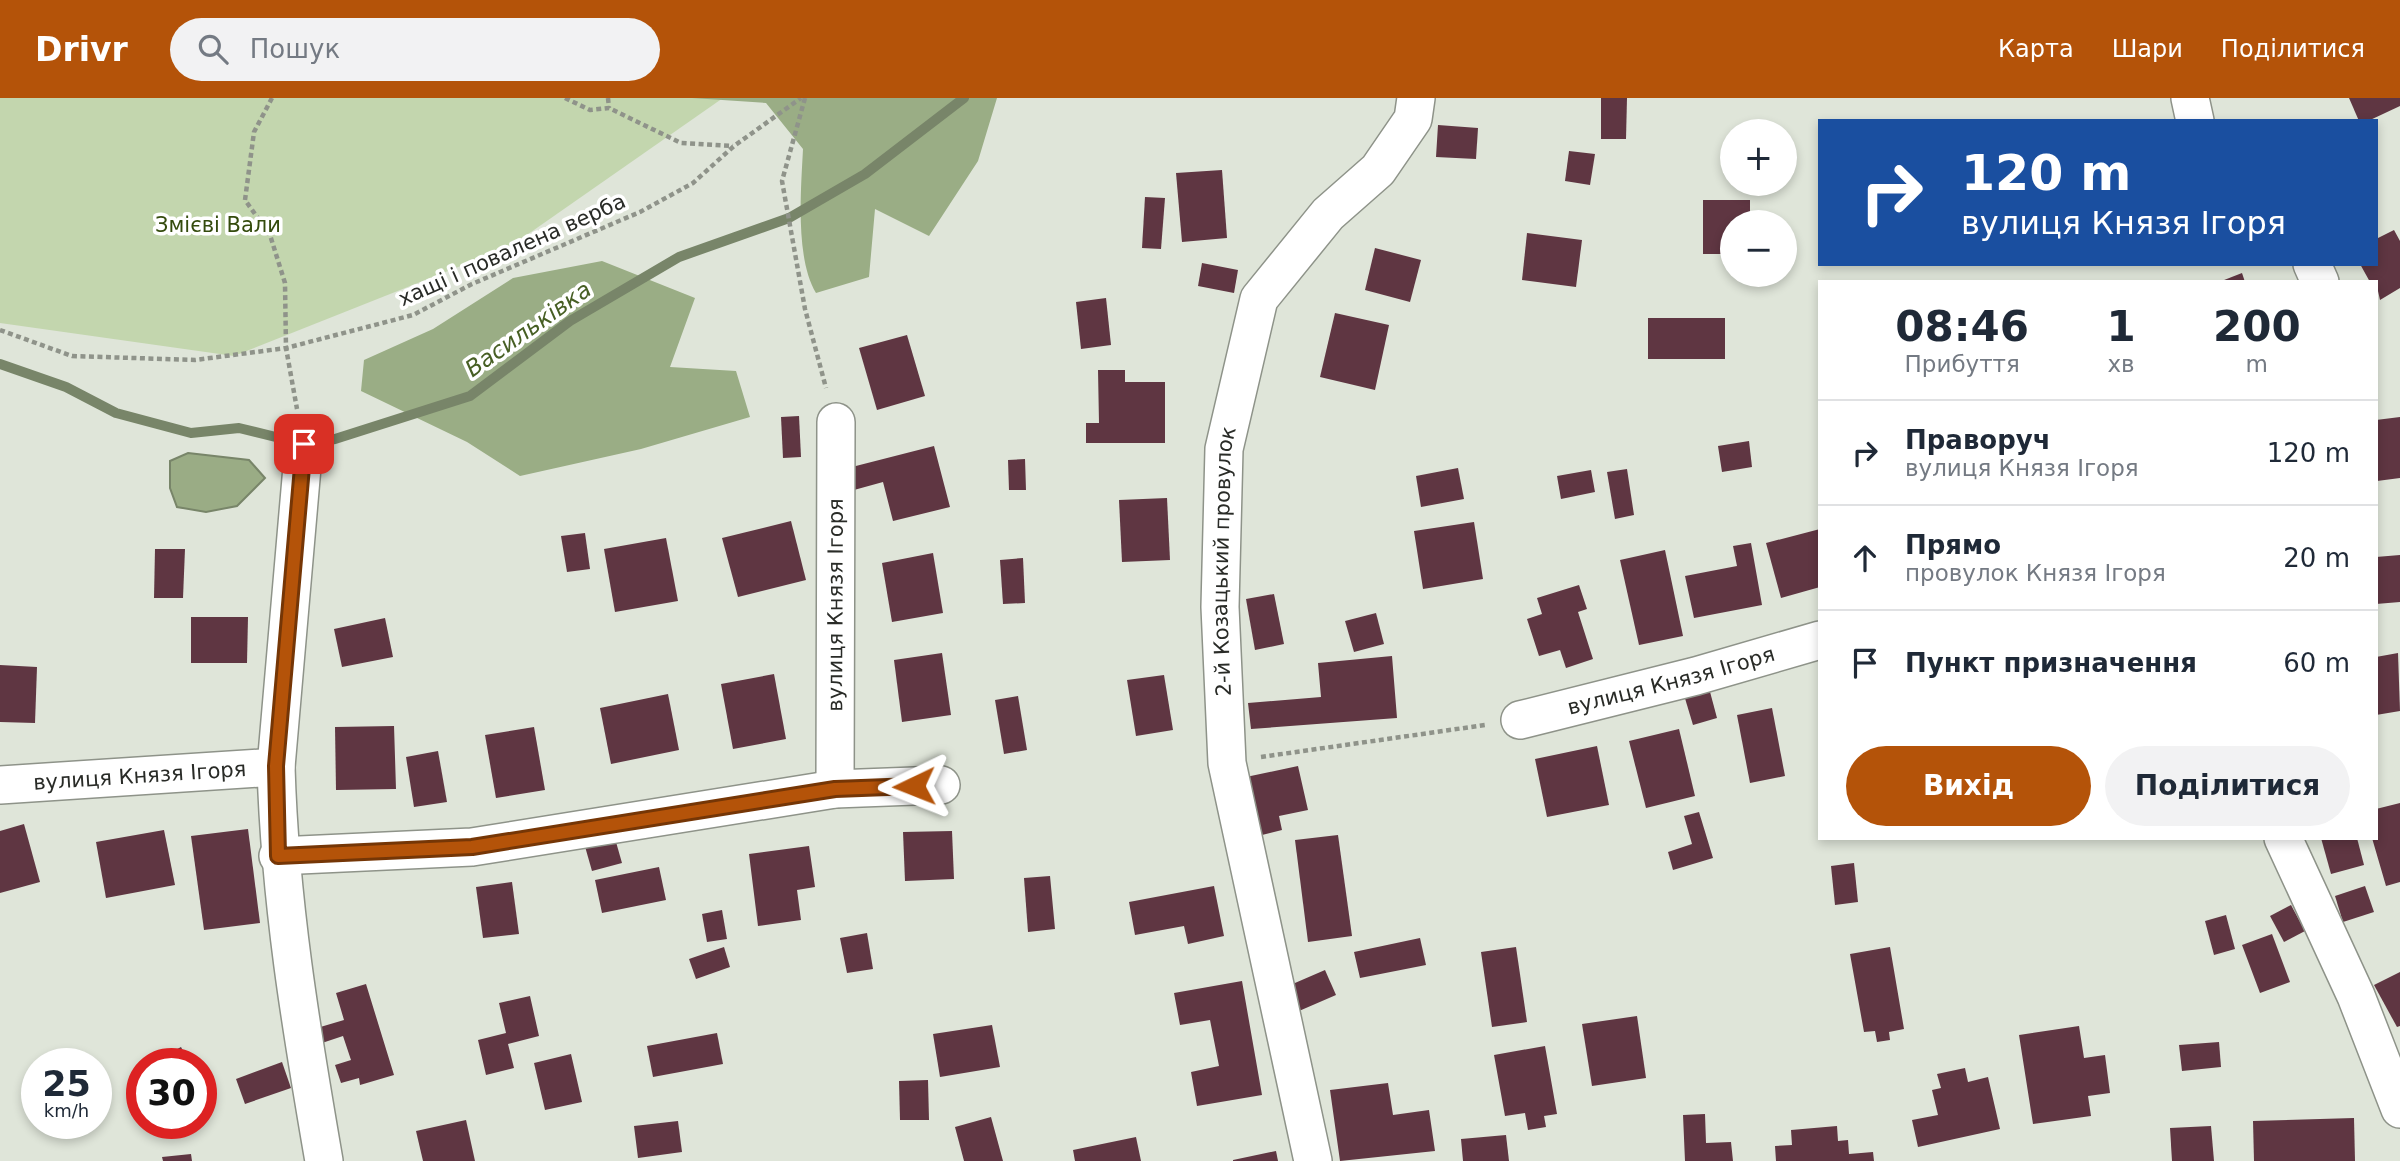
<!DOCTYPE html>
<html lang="uk">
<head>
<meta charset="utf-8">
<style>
  :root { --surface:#fff; --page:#f2f2f3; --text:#1f2937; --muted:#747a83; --line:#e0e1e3; --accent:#b45309 }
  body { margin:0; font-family:"DejaVu Sans",sans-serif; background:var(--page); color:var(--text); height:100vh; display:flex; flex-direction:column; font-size:26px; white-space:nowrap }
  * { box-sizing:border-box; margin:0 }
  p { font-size:23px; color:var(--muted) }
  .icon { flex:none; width:38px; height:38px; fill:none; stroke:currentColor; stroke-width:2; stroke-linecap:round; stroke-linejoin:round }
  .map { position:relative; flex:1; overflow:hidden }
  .sheet { position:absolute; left:1818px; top:182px; width:560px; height:560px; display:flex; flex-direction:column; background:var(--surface); border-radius:0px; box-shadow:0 4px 10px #0003 }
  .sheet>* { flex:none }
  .hud { position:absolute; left:1818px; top:21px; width:560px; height:147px; border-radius:0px; box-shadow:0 4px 10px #0003; background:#1a4fa0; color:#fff; overflow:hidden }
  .tools { position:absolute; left:1720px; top:21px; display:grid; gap:14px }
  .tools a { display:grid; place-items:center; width:77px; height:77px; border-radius:50%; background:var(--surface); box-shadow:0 4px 10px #0003; font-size:35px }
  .speed { position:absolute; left:21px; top:950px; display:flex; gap:14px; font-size:35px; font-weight:700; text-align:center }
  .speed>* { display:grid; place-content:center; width:91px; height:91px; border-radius:50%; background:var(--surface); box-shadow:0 4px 10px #0003; line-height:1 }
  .speed small { font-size:18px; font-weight:400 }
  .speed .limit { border:10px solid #d22; background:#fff; color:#111 }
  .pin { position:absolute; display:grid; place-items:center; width:60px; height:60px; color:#fff; margin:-30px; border-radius:14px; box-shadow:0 4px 10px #0006 }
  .me { position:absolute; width:77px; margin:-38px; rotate:268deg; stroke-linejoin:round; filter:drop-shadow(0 0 5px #0008) }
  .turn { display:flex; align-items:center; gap:24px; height:147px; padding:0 28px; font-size:32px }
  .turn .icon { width:91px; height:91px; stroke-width:2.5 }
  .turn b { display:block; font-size:49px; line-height:60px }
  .eta { display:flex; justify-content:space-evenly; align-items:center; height:119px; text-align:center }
  .eta b { font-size:42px; font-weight:700; line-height:49px }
  .primary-button { display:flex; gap:14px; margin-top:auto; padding:14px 28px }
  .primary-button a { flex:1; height:80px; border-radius:42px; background:var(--accent); color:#fff; font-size:28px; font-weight:700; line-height:80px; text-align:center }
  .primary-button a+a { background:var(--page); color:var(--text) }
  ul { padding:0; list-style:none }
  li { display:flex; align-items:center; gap:21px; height:105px; padding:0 28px; border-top:2px solid var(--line) }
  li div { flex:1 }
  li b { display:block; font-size:26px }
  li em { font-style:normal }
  header { display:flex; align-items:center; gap:42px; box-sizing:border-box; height:98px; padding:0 35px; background:var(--accent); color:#fff }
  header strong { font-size:33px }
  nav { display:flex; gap:38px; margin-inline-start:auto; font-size:24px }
  .search { width:490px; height:63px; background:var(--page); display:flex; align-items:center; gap:18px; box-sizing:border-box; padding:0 24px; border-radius:38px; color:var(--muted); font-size:26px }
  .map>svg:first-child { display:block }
  .green { fill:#c3d6ae }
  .forest { fill:#9aad85 }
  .water { fill:#9aac85; stroke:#788569; stroke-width:2 }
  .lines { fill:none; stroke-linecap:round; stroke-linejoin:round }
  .stream { stroke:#788569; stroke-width:10 }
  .building { fill:#5f3642 }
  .minor-casing { stroke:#8e9389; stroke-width:40 }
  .path { stroke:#8f938a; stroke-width:4.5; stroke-dasharray:5 3.5; stroke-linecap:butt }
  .minor { stroke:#fff; stroke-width:37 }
  .route-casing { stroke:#753606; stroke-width:18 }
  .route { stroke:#b45309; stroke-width:12 }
  .labels { text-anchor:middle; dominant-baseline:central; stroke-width:7; stroke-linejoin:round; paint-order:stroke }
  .park-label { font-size:21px; fill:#344b0d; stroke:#fff }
  .street-label { font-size:21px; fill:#292b27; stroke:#fff }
  .water-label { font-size:23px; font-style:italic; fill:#475f24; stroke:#fff }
</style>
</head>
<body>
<header>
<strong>Drivr</strong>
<div class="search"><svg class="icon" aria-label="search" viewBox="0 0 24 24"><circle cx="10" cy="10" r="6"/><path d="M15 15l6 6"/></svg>Пошук</div>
<nav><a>Карта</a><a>Шари</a><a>Поділитися</a></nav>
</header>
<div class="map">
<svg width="2400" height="1063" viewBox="0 0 2400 1063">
  <rect width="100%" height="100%" fill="#dfe5d9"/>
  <polygon class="green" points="0,0 723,0 511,148 234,258 0,225"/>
  <g class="forest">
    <path d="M692,0H997L978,63L929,138L875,111L869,179L816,195C795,160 801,92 803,51L766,5Z"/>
    <polygon points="602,163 695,200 670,269 736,273 750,319 641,351 520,378 467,344 361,293 364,262 433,231 513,180"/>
  </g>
  <polygon class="water" points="188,355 249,362 265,380 237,408 206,414 177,409 170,390 170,363"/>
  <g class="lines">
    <polyline class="stream" points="0,266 66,289 116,315 191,335 239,330 304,346 335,341 470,298 570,223 679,159 789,120 865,76 964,0"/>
  </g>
  <g class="building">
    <polygon points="1601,0 1627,0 1626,41 1601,41"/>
    <polygon points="2349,0 2400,0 2400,8 2368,23 2359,23"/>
    <polygon points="1438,27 1478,30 1476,61 1436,59"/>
    <polygon points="1569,53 1595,56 1590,87 1565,83"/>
    <polygon points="1222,72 1227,140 1182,144 1176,75"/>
    <polygon points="1145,99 1165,100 1161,151 1142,150"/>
    <polygon points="1703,102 1750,102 1750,124 1732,124 1732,156 1703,156"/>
    <polygon points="2394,132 2400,143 2400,190 2380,202 2376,184 2370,184 2360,166 2376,166 2376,141"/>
    <polygon points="1527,135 1582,142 1576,189 1522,182"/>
    <polygon points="1375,150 1421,162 1410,204 1365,192"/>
    <polygon points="1202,165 1238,172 1234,195 1198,188"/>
    <polygon points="2242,175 2245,184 2219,184"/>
    <polygon points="1106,200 1111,247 1081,251 1076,204"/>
    <polygon points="1335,215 1389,227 1375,292 1320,279"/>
    <rect x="1648" y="220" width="77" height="41"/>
    <polygon points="907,237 925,298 877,312 859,250"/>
    <polygon points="1098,272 1125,272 1125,284 1165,284 1165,345 1086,345 1086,325 1099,325"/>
    <polygon points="799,318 801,359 783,360 781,319"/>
    <polygon points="2400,319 2400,380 2377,383 2376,322"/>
    <polygon points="1749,343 1752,369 1722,374 1718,348"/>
    <polygon points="934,348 950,409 893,423 883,384 854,392 848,370"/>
    <polygon points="1025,361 1026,392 1009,392 1008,362"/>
    <polygon points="1458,370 1464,401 1421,409 1416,378"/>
    <polygon points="1627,371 1634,417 1615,421 1607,374"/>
    <polygon points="1591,372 1595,394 1561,401 1557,378"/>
    <polygon points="1167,400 1170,462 1122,464 1119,402"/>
    <polygon points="791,423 806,482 738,499 722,440"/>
    <polygon points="1474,424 1483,481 1423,491 1414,433"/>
    <polygon points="1820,431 1820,489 1781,500 1766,445"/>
    <polygon points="585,435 590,471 567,474 561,438"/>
    <polygon points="666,440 678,503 615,514 604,451"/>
    <polygon points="1751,445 1762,507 1694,520 1685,478 1737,468 1733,448"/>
    <polygon points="155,451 185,451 183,500 154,500"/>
    <polygon points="1665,452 1683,538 1639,547 1620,462"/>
    <polygon points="933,455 943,515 892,524 882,465"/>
    <polygon points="2400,457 2400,504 2376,506 2376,459"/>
    <polygon points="1023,460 1025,505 1003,506 1000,462"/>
    <polygon points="1579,487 1587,511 1578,514 1593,561 1566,570 1560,552 1539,558 1527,521 1542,516 1537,500"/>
    <polygon points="1274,496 1284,546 1255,552 1246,501"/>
    <polygon points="1376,515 1384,546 1354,554 1345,523"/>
    <polygon points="191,519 248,519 247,565 191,565"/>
    <polygon points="385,520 393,559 342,569 334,531"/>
    <polygon points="942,555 951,617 902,624 894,562"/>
    <polygon points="2398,555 2400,613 2376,617 2376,559"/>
    <polygon points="1392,558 1397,620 1251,631 1248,605 1321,599 1318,565"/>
    <polygon points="0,567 37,569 35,625 0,624"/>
    <polygon points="774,576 786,641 733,651 721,586"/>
    <polygon points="1164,577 1173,632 1136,638 1127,582"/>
    <polygon points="1709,590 1717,620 1693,627 1684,597"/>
    <polygon points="668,596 679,652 611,666 600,610"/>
    <polygon points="1018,598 1027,652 1004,656 995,602"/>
    <polygon points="1772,610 1785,678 1750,685 1737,617"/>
    <polygon points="394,628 396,691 336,692 335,629"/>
    <polygon points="534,629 545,692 496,700 485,637"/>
    <polygon points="1679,631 1695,698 1646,710 1629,643"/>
    <polygon points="1597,648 1609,707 1547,719 1535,661"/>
    <polygon points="438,653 447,704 414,709 406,659"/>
    <polygon points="1298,668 1308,712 1279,718 1282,732 1258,738 1246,679"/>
    <polygon points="2400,705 2400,784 2386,788 2372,740 2376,740 2376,711"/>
    <polygon points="1699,714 1713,760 1673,772 1668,754 1692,746 1684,718"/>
    <polygon points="24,726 40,784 0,795 0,733"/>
    <polygon points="248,731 260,825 204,832 191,738"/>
    <polygon points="164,732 175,787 106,800 96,744"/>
    <polygon points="952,733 954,781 905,783 903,734"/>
    <polygon points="614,737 622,765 592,773 584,745"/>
    <polygon points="1338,737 1352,838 1308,844 1295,742"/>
    <polygon points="2321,740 2357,740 2364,767 2331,776"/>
    <polygon points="809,748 815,789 797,792 801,822 758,828 749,756"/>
    <polygon points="1854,765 1858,804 1835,807 1831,768"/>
    <polygon points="659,769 666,802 602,815 595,782"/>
    <polygon points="1050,778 1055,831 1028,834 1024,780"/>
    <polygon points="512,784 519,836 483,840 476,789"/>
    <polygon points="1214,788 1224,838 1188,846 1184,828 1135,837 1129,804"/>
    <polygon points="2365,788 2374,814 2343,824 2335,798"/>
    <polygon points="2291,807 2305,833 2284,844 2270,818"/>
    <polygon points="722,812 727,841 707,844 702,816"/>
    <polygon points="2226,817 2235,851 2214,857 2205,823"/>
    <polygon points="867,835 873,871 847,875 840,840"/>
    <polygon points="2272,836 2290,884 2260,895 2242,847"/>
    <polygon points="1420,840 1426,867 1360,880 1354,854"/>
    <polygon points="724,849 730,869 696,881 689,861"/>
    <polygon points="1516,849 1527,924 1492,929 1481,854"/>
    <polygon points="1890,849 1904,931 1889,934 1890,942 1877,944 1875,933 1864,934 1850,856"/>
    <polygon points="1325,872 1336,897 1299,913 1288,888"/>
    <polygon points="2400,874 2400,928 2397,929 2374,887"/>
    <polygon points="1242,883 1262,997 1197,1008 1191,974 1219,968 1210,922 1180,927 1174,895"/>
    <polygon points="366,886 394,977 360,987 359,980 341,985 335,967 351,962 343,938 322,945 317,930 344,922 336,895"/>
    <polygon points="530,898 539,938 508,946 514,970 486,977 478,942 506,935 499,905"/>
    <polygon points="1637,918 1646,980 1592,988 1582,926"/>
    <polygon points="992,927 1000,969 940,979 933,936"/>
    <polygon points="2079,928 2084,960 2105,957 2110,995 2088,998 2091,1018 2033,1026 2019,937"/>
    <polygon points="717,935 723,966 653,979 647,948"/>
    <polygon points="2219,944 2221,969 2182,973 2179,947"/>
    <polygon points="1545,948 1557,1016 1544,1018 1546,1029 1528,1032 1525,1015 1505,1018 1494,957"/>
    <polygon points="181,949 190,966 165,966 162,959"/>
    <polygon points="571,956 582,1004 545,1012 534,965"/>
    <polygon points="282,964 291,990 245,1006 236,981"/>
    <polygon points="1965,970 1968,984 1988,979 2000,1031 1918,1049 1912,1022 1938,1017 1932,992 1941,990 1937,976"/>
    <polygon points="928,982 929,1022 900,1022 899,983"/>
    <polygon points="1388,985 1393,1017 1429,1012 1435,1053 1340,1063 1330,992"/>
    <polygon points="1705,1016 1706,1045 1731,1044 1733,1063 1685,1063 1683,1017"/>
    <polygon points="991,1019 1003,1063 964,1063 955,1029"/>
    <polygon points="2354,1020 2355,1063 2254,1063 2253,1023"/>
    <polygon points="466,1022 475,1063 423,1063 416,1033"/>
    <polygon points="678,1023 682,1054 638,1060 634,1028"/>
    <polygon points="1837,1028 1838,1043 1848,1042 1849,1056 1873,1054 1874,1063 1776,1063 1775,1048 1792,1047 1791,1032"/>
    <polygon points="2211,1028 2214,1063 2172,1063 2170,1030"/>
    <polygon points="1506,1037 1509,1063 1463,1063 1461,1041"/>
    <polygon points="1136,1039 1141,1063 1075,1063 1073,1052"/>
    <polygon points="1276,1053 1278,1063 1233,1063 1233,1062"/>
    <polygon points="191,1056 192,1063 163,1063 162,1059"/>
  </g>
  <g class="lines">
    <g class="minor-casing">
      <g id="minor">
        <polyline points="2190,0 2195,23"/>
        <polyline points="2312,166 2320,184"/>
        <path id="s1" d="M1520,622L1696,578L1820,542"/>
        <polyline points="276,669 304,346"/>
        <path id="s2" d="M0,687L276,669C280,804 301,930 324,1063"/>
        <path id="s3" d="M835,691L836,324"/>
        <polyline points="2283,740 2356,898 2400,1011"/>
        <polyline points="278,758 472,749 835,691 941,687"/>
        <path id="s4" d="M1313,1063L1227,665L1220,509L1224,351L1259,201L1328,116L1378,72L1413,21L1416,0"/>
      </g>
    </g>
    <g class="path">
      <polyline points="272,0 254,34 245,102 270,137 285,185 286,250 297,311"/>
      <polyline points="565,0 590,12 609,10 681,45 733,48"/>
      <polyline points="608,0 609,10"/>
      <polyline points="805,0 782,83 805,211 826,290"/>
      <polyline points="0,232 72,258 195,262 286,250 413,217 472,186 640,114 693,85 734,48 801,0"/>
      <polyline points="1261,659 1485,627"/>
    </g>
    <use href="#minor" class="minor"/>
  </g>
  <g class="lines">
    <g class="route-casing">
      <polyline id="route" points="304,346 276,668 278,758 472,749 835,691 914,688"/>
    </g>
    <use href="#route" class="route"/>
  </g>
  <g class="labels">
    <g class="park-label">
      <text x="218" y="127">Змієві Вали</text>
    </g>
    <g class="street-label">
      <text transform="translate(512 152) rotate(-24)">хащі і повалена верба</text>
      <text stroke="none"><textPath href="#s4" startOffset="609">2-й Козацький провулок</textPath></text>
      <text stroke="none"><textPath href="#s3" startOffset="184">вулиця Князя Ігоря</textPath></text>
      <text stroke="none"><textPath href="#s1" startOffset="156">вулиця Князя Ігоря</textPath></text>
      <text stroke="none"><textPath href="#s2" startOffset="140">вулиця Князя Ігоря</textPath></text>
    </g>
    <g class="water-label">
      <text transform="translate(528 231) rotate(-35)">Васильківка</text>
    </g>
  </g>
</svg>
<div class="tools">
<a>+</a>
<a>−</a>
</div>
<div class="speed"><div>25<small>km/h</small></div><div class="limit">30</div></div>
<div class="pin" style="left:304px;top:346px;background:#d93025"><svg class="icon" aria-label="arrive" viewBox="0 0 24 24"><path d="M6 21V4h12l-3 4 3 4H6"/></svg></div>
<svg class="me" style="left:914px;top:688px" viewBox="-20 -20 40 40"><path d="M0-17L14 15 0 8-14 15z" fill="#b45309" stroke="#fff" stroke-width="4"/></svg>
<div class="hud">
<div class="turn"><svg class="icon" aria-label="right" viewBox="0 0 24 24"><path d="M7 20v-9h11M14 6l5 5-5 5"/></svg><div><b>120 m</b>вулиця Князя Ігоря</div></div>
</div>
<section class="sheet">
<div class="eta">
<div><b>08:46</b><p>Прибуття</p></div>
<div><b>1</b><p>хв</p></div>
<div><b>200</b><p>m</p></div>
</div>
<ul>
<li><svg class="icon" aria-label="right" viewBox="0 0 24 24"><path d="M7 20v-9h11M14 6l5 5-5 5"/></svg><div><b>Праворуч</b><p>вулиця Князя Ігоря</p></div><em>120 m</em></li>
<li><svg class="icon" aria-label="ahead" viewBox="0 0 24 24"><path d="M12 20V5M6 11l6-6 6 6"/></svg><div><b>Прямо</b><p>провулок Князя Ігоря</p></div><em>20 m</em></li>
<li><svg class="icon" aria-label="arrive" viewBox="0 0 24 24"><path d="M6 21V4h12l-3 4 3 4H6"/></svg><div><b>Пункт призначення</b></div><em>60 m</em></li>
</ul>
<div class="primary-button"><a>Вихід</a><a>Поділитися</a></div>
</section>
</div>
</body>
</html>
